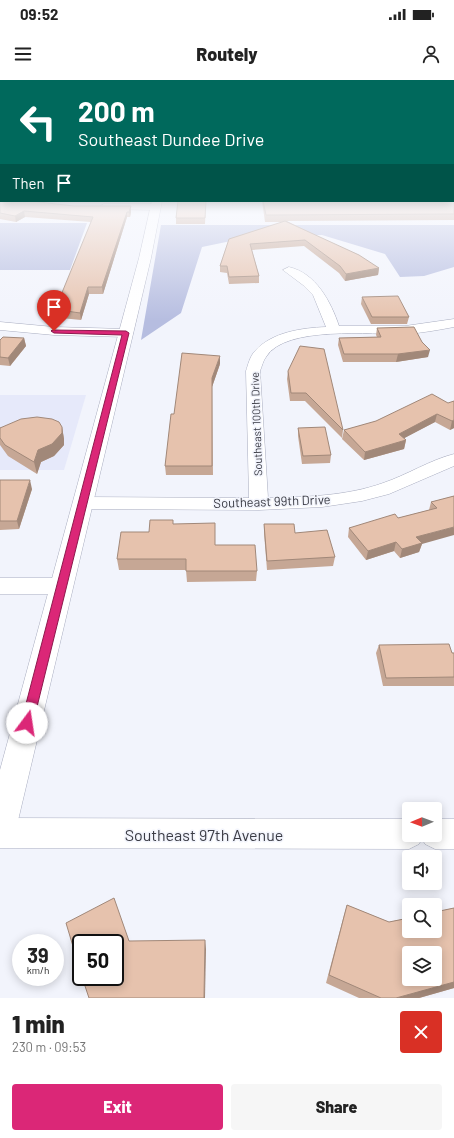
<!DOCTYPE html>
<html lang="en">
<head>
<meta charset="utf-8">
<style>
  :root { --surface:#fff; --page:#f6f6f6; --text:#222; --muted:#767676; --accent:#db2777 }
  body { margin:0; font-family:Barlow,sans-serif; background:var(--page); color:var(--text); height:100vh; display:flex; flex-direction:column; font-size:15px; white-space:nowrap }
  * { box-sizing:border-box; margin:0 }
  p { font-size:13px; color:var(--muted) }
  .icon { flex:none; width:22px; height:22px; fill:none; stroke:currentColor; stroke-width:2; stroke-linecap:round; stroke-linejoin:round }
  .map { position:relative; height:918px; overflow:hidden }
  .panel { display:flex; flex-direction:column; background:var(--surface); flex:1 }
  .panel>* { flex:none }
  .top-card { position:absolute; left:0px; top:0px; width:454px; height:122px; box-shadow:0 2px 10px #0003; background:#00695c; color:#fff; overflow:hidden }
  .needle { width:26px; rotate:269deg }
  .fabs { position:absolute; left:402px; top:722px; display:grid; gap:8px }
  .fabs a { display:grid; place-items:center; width:40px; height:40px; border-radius:4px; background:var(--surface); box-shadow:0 2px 10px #0003; font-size:20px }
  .speed { position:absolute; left:12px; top:854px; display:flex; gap:8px; font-size:20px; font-weight:700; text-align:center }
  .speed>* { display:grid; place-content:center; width:52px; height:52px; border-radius:50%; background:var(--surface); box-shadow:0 2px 10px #0003; line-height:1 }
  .speed small { font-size:10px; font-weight:400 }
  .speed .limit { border:2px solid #111; border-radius:6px; background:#fff; color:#111 }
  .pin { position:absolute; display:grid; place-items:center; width:34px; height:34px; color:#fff; margin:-41px -17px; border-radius:50% 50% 50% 0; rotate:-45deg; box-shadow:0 0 4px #0007 }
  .pin .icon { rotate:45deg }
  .me { position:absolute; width:44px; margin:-22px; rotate:14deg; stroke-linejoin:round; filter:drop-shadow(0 0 3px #0008) }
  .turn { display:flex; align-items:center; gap:14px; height:84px; padding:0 12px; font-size:18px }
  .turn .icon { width:52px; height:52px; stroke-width:2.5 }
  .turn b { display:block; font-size:28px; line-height:34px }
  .then { display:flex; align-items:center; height:38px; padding:0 12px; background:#0003; gap:8px; font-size:15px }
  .round { display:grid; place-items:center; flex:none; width:42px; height:42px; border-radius:4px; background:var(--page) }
  .head { display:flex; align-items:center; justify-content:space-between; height:68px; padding:0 12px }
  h1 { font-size:24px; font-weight:800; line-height:30px }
  .cta { display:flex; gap:8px; margin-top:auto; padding:8px 12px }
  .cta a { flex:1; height:46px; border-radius:4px; background:var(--accent); color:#fff; font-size:16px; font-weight:800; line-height:46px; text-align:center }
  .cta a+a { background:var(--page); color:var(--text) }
  .status { display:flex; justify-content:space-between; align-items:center; height:28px; padding:0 20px; background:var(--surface); direction:ltr }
  .status svg { height:11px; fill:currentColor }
  header { display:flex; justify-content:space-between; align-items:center; height:52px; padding:0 12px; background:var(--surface); font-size:18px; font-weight:800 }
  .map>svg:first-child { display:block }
  .built { fill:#e6e9fa }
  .forest { fill:#b6bde0 }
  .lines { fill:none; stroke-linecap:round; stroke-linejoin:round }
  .street-casing { stroke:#a9adc0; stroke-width:1 }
  .secondary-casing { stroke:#a9adc0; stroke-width:1 }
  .street { fill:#fff; fill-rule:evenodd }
  .secondary { fill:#fff; fill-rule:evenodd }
  .wall { fill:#c6a795 }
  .shaded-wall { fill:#a18879 }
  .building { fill:#e6c2ad; stroke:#a18879; fill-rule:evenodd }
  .route { fill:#db2777; stroke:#8e194d }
  .labels { text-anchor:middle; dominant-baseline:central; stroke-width:3; stroke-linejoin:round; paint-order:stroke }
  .far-street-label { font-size:11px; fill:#3b3c45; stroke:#f2f4fc }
  .street-label { font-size:13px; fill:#3b3c45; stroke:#f2f4fc }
  .near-street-label { font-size:16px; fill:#3b3c45; stroke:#f2f4fc }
</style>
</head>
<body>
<div class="status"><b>09:52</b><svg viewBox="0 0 49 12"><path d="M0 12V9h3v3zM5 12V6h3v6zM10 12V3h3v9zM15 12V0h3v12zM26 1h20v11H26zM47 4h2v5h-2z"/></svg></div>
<header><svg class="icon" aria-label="menu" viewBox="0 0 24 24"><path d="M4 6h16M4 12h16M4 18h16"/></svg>Routely<svg class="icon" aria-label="person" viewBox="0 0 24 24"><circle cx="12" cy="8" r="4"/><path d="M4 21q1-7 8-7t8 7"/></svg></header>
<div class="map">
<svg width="454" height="918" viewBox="0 0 454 918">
  <rect width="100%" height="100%" fill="#f2f4fc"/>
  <polygon class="built" points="0,315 86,315 64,390 0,390"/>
  <g class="forest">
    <polygon points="0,143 87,143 70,190 0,190"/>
    <polygon points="161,145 454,145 454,187 424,196 400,197 385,174 322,155 255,156 202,167 181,233 141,260"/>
  </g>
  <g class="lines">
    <g class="street-casing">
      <g id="street">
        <polygon points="104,124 156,124 161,127 156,130 101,129 99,127"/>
        <path d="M289,187C316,193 331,222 339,246H405L454,239V247C438,250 422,253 405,254C373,255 285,245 266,277C263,281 262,286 260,291L268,418C306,417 347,416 383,403C407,395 430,380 454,374V386L389,414L362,421L322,427L259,430L83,429L76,427L74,423L76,419L83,417L249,418L246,291C248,285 250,276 255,271C272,252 302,248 326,247L313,215L303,205L283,190Z"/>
        <polygon points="0,242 54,247 126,249 131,250 133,253 131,256 126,257 54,255 0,250"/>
        <polygon points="0,498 61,498 69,500 72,506 69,512 61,514 0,514"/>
        <polygon points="0,738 409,739 409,755 435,755 435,739 454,739 454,769 435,769 425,764 422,758 419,764 409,769 0,768"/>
      </g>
    </g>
    <g class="secondary-casing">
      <polygon id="secondary" points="152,121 162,121 151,178 16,749 11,760 0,765 0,690 139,178"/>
    </g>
    <use href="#street" class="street"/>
    <use href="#secondary" class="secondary"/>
  </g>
  <g class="wall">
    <polygon points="454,113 454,140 287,141 379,188 378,195 345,201 339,193 304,166 252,170 259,196 259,203 229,204 227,193 220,192 220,186 229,159 283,142 265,142 262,121 453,121"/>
    <polygon points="0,115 1,121 74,126 131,126 131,132 130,137 127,137 103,214 89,214 81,240 61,238 60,230 91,142 25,137 16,142 0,139"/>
    <polygon points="61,121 134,121 134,122"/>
    <polygon points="178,121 206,121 205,144 176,144 176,138"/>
    <polygon points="362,217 409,237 407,244 371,244 361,224"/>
    <polygon points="377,248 422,262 428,277 396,282 343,282 338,265 339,258 377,257 376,255"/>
    <polygon points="24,258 26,266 10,286 0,285 0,260"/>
    <polygon points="220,284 212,307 213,395 166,395 165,386 174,334"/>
    <polygon points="288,291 343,350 342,358 305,321 290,321 287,299"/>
    <polygon points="448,323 454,348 450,350 435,342 404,358 406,360 404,369 364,380 342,359 344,350"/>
    <polygon points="0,347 1,348 62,347 64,359 64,365 54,376 41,382 37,394 8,376 0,365"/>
    <polygon points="298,348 331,375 330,383 302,384 298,356"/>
    <polygon points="0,400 32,409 19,449 0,450"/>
    <polygon points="454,416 422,464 419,472 400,478 394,471 366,480 348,457 349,448 398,438 429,430 431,422"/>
    <polygon points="174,444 215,465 257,491 256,501 187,502 186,490 119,490 117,479 149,452"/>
    <polygon points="264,444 295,453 335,477 333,486 267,490 264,453"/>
    <polygon points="379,565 454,573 454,606 383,606 376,573"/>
    <polygon points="347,825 389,842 454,828 454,908 419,918 359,918 326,903 344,835"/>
  </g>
  <g class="shaded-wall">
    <polygon points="131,126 131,132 130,137 129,132"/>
    <polygon points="24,131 25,137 16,142 15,136"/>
    <polygon points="127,132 127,137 103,214 102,207"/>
    <polygon points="379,188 378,195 345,201 346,194"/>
    <polygon points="88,207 89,214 81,240 80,233"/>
    <polygon points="24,258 26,266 10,286 8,278"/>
    <polygon points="430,270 428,277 396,282 398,274"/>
    <polygon points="220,276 220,284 212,307 213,395 212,298"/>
    <polygon points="437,334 435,342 397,362 399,354"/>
    <polygon points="454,340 454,348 450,350 452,341"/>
    <polygon points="62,347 64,359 64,365 54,376 41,382 37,394 34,382 38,370"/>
    <polygon points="406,360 404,369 364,380 365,372"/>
    <polygon points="30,400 32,409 19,449 17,441"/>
    <polygon points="454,447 454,455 422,464 419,472 400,478 402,469 416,457"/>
    <polygon points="396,462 394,471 366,480 368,471"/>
    <polygon points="205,860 206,869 205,918 204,918"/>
    <polygon points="454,902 454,908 419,918 396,918"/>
  </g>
  <g class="building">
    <polygon points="1,113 1,121 30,121 74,126 131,126 129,132 127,132 102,207 88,207 80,233 60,230 61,215 93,137 24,131 15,136 0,133 0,115 1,115"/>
    <polygon points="453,113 454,113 454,134 266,135 263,121 453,121"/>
    <polygon points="178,121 206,121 205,138 176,138"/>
    <polygon points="285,141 359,175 379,188 346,194 340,186 305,160 250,164 259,196 229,197 227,186 220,186 229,159"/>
    <polygon points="398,216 409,237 372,237 362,217"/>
    <polygon points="414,247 422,262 430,270 398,274 344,274 339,258 381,257 377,248"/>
    <polygon points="3,257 24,258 8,278 0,277 0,260"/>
    <polygon points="300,266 324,269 343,350 306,313 291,313 288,291"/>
    <polygon points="182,273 220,276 212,298 212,386 165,386 171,334 174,334"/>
    <polygon points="432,314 448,323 454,321 454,340 452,341 437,334 399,354 406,360 365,372 344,350 376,341"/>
    <polygon points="37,337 52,339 59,342 62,347 62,353 52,364 38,370 34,382 5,365 0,358 0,348 21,339"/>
    <polygon points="325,347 331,375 303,376 298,348"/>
    <polygon points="0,400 30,400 17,441 0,441"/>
    <polygon points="454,416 454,447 416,457 422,463 402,469 396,462 368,471 349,448 395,434 398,438 437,428 431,422"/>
    <polygon points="150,440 173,440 173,444 215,443 215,465 255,465 257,491 186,491 186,479 117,479 121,452 149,452"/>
    <polygon points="264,444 294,444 295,453 327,450 335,477 267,481"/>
    <polygon points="449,564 452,573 454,573 454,597 386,598 379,565"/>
    <polygon points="114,818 129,861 205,860 204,918 89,918 82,897 115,897 115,863 81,863 81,893 66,843"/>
    <path d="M347,825L389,842L409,838V851H435V832L454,828V902L396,918H381L329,895ZM409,873H435V899H409Z"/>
  </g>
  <linearGradient id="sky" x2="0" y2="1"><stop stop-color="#8db1de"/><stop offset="0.47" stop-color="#f9fafe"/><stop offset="1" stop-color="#f9fafe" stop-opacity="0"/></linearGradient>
  <rect width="454" height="241" fill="url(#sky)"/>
  <polygon class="route" points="52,250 126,251 129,253 33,643 31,646 27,648 23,646 21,643 122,255 54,253 51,251"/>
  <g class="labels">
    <g class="far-street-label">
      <text transform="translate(256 344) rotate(-92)">Southeast 100th Drive</text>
    </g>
    <g class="street-label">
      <text transform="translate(272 421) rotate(-2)">Southeast 99th Drive</text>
    </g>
    <g class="near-street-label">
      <text x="204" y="754">Southeast 97th Avenue</text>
    </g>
  </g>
</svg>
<div class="fabs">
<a><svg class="needle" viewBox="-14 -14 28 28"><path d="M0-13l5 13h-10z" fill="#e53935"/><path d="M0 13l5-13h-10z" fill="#767676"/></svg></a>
<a><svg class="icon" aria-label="sound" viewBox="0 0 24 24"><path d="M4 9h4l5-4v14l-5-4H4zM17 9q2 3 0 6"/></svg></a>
<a><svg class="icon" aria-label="search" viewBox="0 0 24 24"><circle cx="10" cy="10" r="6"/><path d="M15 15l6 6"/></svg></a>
<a><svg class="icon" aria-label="layers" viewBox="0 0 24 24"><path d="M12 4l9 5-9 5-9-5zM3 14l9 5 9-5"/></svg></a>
</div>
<div class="speed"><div>39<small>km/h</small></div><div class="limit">50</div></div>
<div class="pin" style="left:54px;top:251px;background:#d93025"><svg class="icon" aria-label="arrive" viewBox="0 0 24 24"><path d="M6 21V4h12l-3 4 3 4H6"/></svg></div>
<svg class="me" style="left:27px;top:643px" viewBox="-20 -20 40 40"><circle r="19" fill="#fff"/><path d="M0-13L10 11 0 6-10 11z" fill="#db2777"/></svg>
<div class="top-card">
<div class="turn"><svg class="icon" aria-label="left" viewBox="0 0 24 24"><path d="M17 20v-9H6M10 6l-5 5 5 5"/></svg><div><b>200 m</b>Southeast Dundee Drive</div></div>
<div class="then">Then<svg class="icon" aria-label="arrive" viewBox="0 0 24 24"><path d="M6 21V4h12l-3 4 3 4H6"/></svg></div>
</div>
</div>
<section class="panel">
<div class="head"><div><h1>1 min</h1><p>230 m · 09:53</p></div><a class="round" style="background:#d93025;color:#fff"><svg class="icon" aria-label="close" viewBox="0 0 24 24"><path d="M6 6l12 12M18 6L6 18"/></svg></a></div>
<div class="cta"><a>Exit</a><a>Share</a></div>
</section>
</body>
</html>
